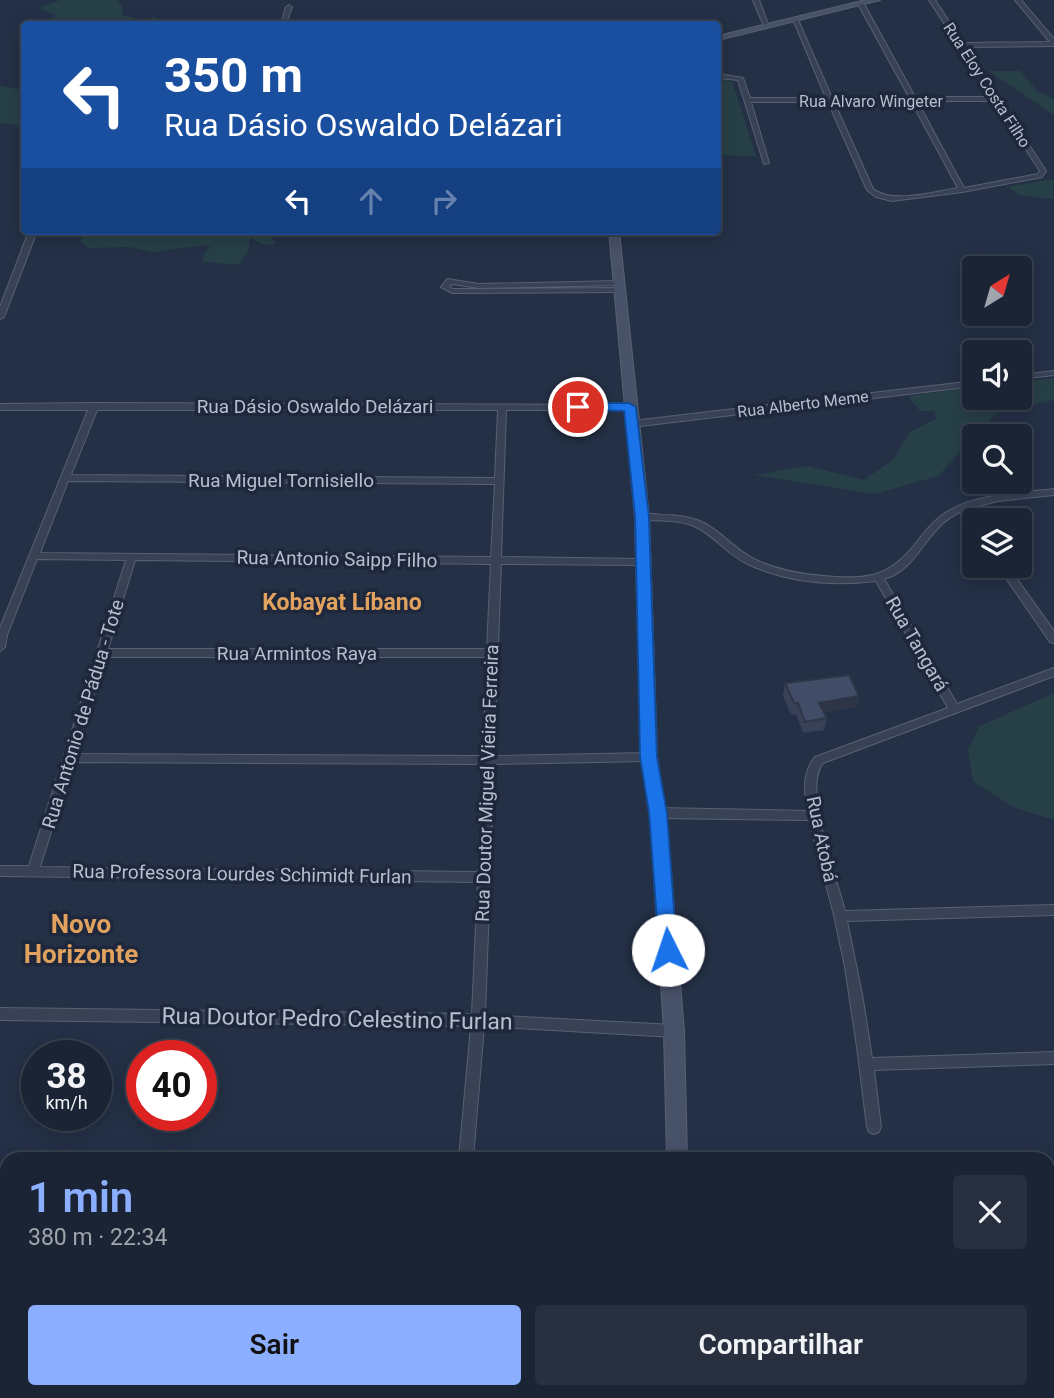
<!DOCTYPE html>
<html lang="pt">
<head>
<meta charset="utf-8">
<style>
  :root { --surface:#1b2434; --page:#283040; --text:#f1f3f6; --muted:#a0a4ac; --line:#39414f; --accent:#8baeff }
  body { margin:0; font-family:Roboto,sans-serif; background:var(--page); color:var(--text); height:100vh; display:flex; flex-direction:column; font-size:26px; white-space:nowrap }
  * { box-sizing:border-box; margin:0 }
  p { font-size:23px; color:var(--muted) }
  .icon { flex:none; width:38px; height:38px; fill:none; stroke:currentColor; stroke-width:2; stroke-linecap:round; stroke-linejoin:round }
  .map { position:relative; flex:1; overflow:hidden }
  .details { position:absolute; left:0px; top:1152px; width:1055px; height:247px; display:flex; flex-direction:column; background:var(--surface); border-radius:21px 21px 0 0; box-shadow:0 4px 18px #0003,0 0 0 2px var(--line) }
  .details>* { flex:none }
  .banner { position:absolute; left:21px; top:21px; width:700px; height:214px; border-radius:7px; box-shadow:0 4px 18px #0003,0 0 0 2px var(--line); background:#1a4fa0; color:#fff; overflow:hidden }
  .needle { width:46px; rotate:37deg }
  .fabs { position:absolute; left:962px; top:256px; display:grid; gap:14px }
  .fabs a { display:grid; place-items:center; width:70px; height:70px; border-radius:7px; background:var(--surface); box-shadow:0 4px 18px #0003,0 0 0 2px var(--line); font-size:35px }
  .speed { position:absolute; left:21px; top:1040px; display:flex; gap:14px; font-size:35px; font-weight:700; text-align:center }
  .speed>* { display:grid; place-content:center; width:91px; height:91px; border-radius:50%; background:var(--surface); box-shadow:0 4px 18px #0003,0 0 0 2px var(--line); line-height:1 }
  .speed small { font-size:18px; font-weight:400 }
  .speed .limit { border:10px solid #d22; background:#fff; color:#111 }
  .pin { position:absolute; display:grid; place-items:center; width:60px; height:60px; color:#fff; margin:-30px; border:4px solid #fff; border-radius:50%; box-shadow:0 2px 7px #0007 }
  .me { position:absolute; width:77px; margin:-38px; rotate:356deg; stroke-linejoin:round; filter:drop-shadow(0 0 5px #0008) }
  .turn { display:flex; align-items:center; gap:24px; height:147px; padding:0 28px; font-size:32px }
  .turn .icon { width:91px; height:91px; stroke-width:2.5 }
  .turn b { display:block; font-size:49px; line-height:60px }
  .lanes { display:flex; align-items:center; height:66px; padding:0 28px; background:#0003; justify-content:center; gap:35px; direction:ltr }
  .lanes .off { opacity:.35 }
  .round { display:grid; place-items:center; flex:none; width:74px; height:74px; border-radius:7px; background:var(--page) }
  .summary { display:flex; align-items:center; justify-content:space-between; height:119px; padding:0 28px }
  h1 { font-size:42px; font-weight:600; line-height:52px; color:var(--accent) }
  .button { display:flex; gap:14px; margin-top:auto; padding:14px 28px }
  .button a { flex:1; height:80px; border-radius:7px; background:var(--accent); color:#111; font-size:28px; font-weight:600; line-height:80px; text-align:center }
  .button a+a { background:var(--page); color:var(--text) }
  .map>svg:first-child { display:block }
  .green { fill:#274047 }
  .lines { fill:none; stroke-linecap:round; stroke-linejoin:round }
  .street-casing { stroke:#586072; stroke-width:2 }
  .secondary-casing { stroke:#586072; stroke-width:2 }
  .street { fill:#394255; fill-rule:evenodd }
  .secondary { fill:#475168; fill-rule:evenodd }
  .wall { fill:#384158 }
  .shaded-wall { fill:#2e3547 }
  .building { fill:#414c66; stroke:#2e3547; stroke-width:2 }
  .route { fill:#1a73e8; stroke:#114b97; stroke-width:2 }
  .labels { text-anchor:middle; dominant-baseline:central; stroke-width:7; stroke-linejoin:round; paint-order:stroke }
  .far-street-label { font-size:16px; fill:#b7bece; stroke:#1e273b }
  .street-label { font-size:19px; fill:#b7bece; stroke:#1e273b }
  .quarter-label { font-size:23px; font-weight:bold; fill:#e1a25f; stroke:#1e273b }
  .near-street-label { font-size:23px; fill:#b7bece; stroke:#1e273b }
  .district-label { font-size:26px; font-weight:bold; fill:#e1a25f; stroke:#1e273b }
</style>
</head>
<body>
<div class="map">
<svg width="1054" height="1398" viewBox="0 0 1054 1398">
  <rect width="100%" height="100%" fill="#243046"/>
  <g class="green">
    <polygon points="60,0 117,0 123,7 122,15 143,20 155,17 158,20 146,24 42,24 56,16 40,8"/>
    <polygon points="989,71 1020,71 1038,92 1054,99 1054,115"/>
    <polygon points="718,80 732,81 756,156 718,155"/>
    <polygon points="0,86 24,90 24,126 0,123"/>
    <polygon points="1054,179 1053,199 1019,195 1008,187"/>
    <path d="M86,231H271L270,236L276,243C267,248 259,243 252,238L249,241V249L240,263C226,267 214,260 203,262L204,254L210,247L206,245L152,252L129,247L89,248L80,241Z"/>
    <polygon points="1054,378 1054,400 997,413 938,476 875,494 754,475 807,466 864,480 893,460 910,432 936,419 934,411 920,411 908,396 975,387 975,397 1020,397 1020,382"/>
    <polygon points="1054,693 1054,820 1013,807 973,781 968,750 980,726"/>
  </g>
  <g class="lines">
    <g class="street-casing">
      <g id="street">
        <polygon points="753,0 759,0 769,27 764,26"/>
        <path d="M929,0H935L963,43L1050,42L1015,0H1021L1054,39V46L965,47L1046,171L1042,177L962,192L892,201L876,197L867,190L828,102H751L769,163L764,164L738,80L718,78V74L743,78L750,98H826L793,19L798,20L832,98L909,97L858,4L861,2L864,4L915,97H992ZM911,101L958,188C934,192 893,204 873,189L834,102ZM917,101H994L1040,171L1038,174L964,188Z"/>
        <polygon points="289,5 292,7 286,24 281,24 286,7"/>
        <polygon points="29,231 37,231 4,317 0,319 0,307"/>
        <polygon points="447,279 479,284 619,281 623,283 622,285 479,288 452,284 449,286 453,289 619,288 623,290 619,292 452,293 441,287"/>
        <polygon points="1054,371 1054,375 1020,379 1020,375"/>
        <polygon points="975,381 975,386 632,427 628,424 632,421"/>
        <path d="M94,403L633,405V409L630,410H506L501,557L641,559L646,562L641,565L501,564L494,756L649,753L653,754L654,757L653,760L649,761L494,764L485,1015L674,1025L679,1027L680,1031L679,1035L674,1037L484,1026L473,1158H459L471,1026L0,1020V1008L472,1014L478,882L0,876V866H29L126,560L37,559L7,635L5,647L0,651V628L88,410H0V404ZM97,410H498L495,478L71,475ZM68,481L495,484L491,557L40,553ZM135,560L491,564L487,649H108ZM105,657H487L483,756L75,754ZM73,762L483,764L478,872L40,867Z"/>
        <path d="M1054,489V495L998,501L967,509L975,520V529L972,528L960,512C953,516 947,519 941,525C922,543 912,571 884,579L957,704L1054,668V676L823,763C802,788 837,880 845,911L1054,905V915L847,921L862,994L872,1058L1054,1052V1064L874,1070L881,1127L879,1132L874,1134L869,1132L867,1127L857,1047L845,967L834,915L809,820L658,818L654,816L652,813L654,810L658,808L808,811C804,792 802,773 815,757L948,708L876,581C834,586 788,583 748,564C728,555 715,536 696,527C679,519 660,521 642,520L637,517C644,512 654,514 663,515C677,515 692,517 704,523C723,533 736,551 756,560C777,570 800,574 823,576C866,580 889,578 916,543C926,530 936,518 950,510C981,493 1020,493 1054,489Z"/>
        <polygon points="997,565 1007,565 1054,631 1054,643 1050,642"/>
        <rect x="0" y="1201" width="7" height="14"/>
        <rect x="0" y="1375" width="7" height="16"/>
        <rect x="443" y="1391" width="16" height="7"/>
      </g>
    </g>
    <g class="secondary-casing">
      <g id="secondary">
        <polygon points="866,0 880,0 718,40 718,36"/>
        <polygon points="609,231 619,231 649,517 657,757 666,813 684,1031 687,1158 667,1158 664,1031 650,813 641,757 635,517"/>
        <rect x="682" y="1391" width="24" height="7"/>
      </g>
    </g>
    <use href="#street" class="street"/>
    <use href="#secondary" class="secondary"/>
  </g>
  <polygon class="wall" points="785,683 859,696 856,707 824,712 827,718 824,730 803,733 796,714 791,715 783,695"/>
  <polygon class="shaded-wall" points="859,696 856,707 816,714 819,703"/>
  <polygon class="building" points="849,675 859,696 819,703 827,718 805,722 798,703 794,703 785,683"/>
  <polygon class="route" points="578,403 629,403 636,407 649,517 657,757 667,813 677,950 675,955 668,958 662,955 659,950 649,813 640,757 635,517 624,411 574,410 572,407"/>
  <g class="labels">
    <g class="far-street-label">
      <text transform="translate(987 85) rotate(57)">Rua Eloy Costa Filho</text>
      <text x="871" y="101">Rua Alvaro Wingeter</text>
      <text transform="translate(803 404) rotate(-7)">Rua Alberto Meme</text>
    </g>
    <g class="street-label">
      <text x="315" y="406">Rua Dásio Oswaldo Delázari</text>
      <text x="281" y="480">Rua Miguel Tornisiello</text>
      <text transform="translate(337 559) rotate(1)">Rua Antonio Saipp Filho</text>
      <text transform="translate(917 644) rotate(60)">Rua Tangará</text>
      <text x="297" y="653">Rua Armintos Raya</text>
      <text transform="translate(83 714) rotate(-73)">Rua Antonio de Pádua - Tote</text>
      <text transform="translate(487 783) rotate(-88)">Rua Doutor Miguel Vieira Ferreira</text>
      <text transform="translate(822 839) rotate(78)">Rua Atobá</text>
      <text transform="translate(242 874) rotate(1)">Rua Professora Lourdes Schimidt Furlan</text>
    </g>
    <g class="quarter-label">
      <text x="342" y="602">Kobayat Líbano</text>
    </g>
    <g class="near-street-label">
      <text transform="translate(337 1019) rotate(1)">Rua Doutor Pedro Celestino Furlan</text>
    </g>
    <g class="district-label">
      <text x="81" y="924">Novo<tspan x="81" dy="30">Horizonte</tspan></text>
    </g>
  </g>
</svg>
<div class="fabs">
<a><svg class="needle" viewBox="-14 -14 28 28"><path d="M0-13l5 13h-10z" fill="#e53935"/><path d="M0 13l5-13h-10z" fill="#a0a4ac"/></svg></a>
<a><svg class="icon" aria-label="sound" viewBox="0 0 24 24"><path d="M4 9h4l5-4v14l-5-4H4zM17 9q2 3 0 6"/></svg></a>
<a><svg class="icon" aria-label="search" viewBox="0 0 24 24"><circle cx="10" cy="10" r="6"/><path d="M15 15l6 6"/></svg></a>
<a><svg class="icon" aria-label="layers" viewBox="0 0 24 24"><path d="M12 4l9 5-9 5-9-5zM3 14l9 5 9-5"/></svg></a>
</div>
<div class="speed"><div>38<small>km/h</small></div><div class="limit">40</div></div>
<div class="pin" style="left:578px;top:407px;background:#d93025"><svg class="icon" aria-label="arrive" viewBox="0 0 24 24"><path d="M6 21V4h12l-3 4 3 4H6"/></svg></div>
<svg class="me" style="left:668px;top:950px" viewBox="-20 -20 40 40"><circle r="19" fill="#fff"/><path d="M0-13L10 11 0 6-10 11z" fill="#1a73e8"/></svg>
<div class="banner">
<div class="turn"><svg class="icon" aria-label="left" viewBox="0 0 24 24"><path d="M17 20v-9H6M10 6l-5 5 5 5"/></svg><div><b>350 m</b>Rua Dásio Oswaldo Delázari</div></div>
<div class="lanes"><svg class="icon" aria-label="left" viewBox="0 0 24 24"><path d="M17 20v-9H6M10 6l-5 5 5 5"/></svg><svg class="icon off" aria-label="ahead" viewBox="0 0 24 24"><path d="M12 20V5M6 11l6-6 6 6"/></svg><svg class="icon off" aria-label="right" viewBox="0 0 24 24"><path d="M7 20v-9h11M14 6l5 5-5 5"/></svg></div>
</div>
<section class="details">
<div class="summary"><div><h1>1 min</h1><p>380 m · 22:34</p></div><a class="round"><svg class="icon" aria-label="close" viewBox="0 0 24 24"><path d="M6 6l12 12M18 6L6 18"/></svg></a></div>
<div class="button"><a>Sair</a><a>Compartilhar</a></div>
</section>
</div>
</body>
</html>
